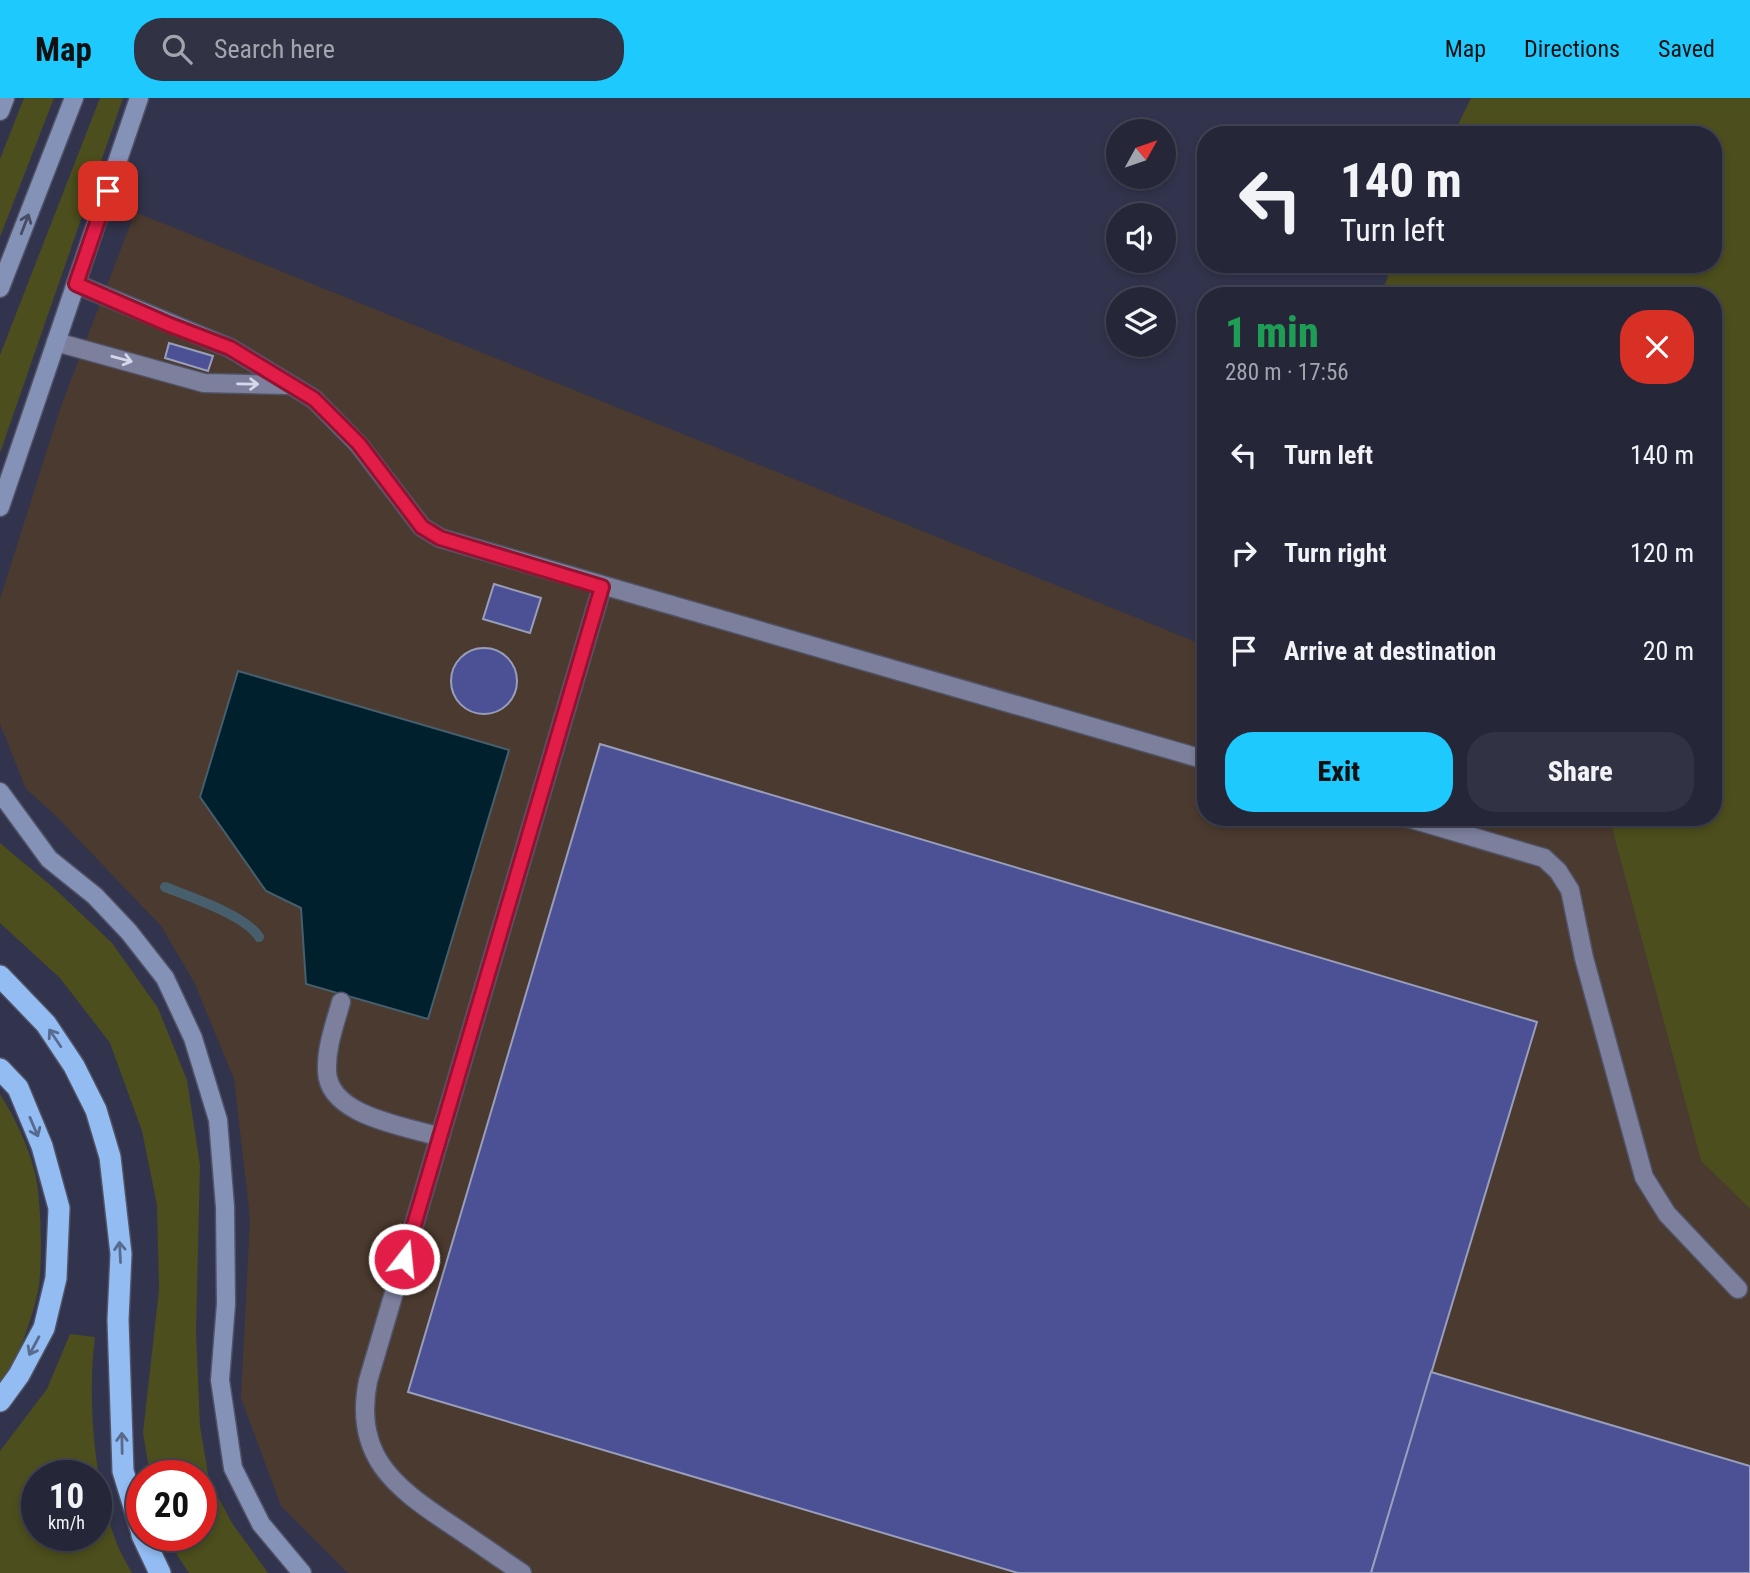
<!DOCTYPE html>
<html lang="en">
<head>
<meta charset="utf-8">
<style>
  :root { --surface:#252739; --page:#313344; --text:#f1f3f6; --muted:#a3a5ae; --line:#424453; --accent:#1ec9fd }
  body { margin:0; font-family:"Roboto Condensed",sans-serif; background:var(--page); color:var(--text); height:100vh; display:flex; flex-direction:column; font-size:26px; white-space:nowrap }
  * { box-sizing:border-box; margin:0 }
  p { font-size:23px; color:var(--muted) }
  .icon { flex:none; width:38px; height:38px; fill:none; stroke:currentColor; stroke-width:2; stroke-linecap:round; stroke-linejoin:round }
  .map { position:relative; flex:1; overflow:hidden }
  .panel { position:absolute; left:1197px; top:189px; width:525px; height:539px; display:flex; flex-direction:column; background:var(--surface); border-radius:28px; box-shadow:0 4px 10px #0003,0 0 0 2px var(--line) }
  .panel>* { flex:none }
  .top-card { position:absolute; left:1197px; top:28px; width:525px; height:147px; border-radius:28px; box-shadow:0 4px 10px #0003,0 0 0 2px var(--line); background:#252739; color:var(--text); overflow:hidden }
  .needle { width:46px; rotate:50deg }
  .buttons { position:absolute; left:1106px; top:21px; display:grid; gap:14px }
  .buttons a { display:grid; place-items:center; width:70px; height:70px; border-radius:50%; background:var(--surface); box-shadow:0 4px 10px #0003,0 0 0 2px var(--line); font-size:35px }
  .speed { position:absolute; left:21px; top:1362px; display:flex; gap:14px; font-size:35px; font-weight:700; text-align:center }
  .speed>* { display:grid; place-content:center; width:91px; height:91px; border-radius:50%; background:var(--surface); box-shadow:0 4px 10px #0003,0 0 0 2px var(--line); line-height:1 }
  .speed small { font-size:18px; font-weight:400 }
  .speed .limit { border:10px solid #d22; background:#fff; color:#111 }
  .pin { position:absolute; display:grid; place-items:center; width:60px; height:60px; color:#fff; margin:-30px; border-radius:14px; box-shadow:0 4px 10px #0006 }
  .me { position:absolute; width:77px; margin:-38px; rotate:16deg; stroke-linejoin:round; filter:drop-shadow(0 0 5px #0008) }
  .turn { display:flex; align-items:center; gap:24px; height:147px; padding:0 28px; font-size:32px }
  .turn .icon { width:91px; height:91px; stroke-width:2.5 }
  .turn b { display:block; font-size:49px; line-height:60px }
  .round { display:grid; place-items:center; flex:none; width:74px; height:74px; border-radius:28px; background:var(--page) }
  .overview { display:flex; align-items:center; justify-content:space-between; height:119px; padding:0 28px }
  h1 { font-size:42px; font-weight:800; line-height:52px; color:#1e9e55 }
  .button { display:flex; gap:14px; margin-top:auto; padding:14px 28px }
  .button a { flex:1; height:80px; border-radius:28px; background:var(--accent); color:#111; font-size:28px; font-weight:800; line-height:80px; text-align:center }
  .button a+a { background:var(--page); color:var(--text) }
  ul { padding:0; list-style:none }
  li { display:flex; align-items:center; gap:21px; height:98px; padding:0 28px }
  li div { flex:1 }
  li b { display:block; font-size:26px }
  li em { font-style:normal }
  header { display:flex; align-items:center; gap:42px; box-sizing:border-box; height:98px; padding:0 35px; background:var(--accent); color:#111 }
  header strong { font-size:33px }
  nav { display:flex; gap:38px; margin-inline-start:auto; font-size:24px }
  .search { width:490px; height:63px; background:var(--page); display:flex; align-items:center; gap:18px; box-sizing:border-box; padding:0 24px; border-radius:28px; color:var(--muted); font-size:26px }
  .map>svg:first-child { display:block }
  .industrial { fill:#4b3a2f }
  .green { fill:#4c4e1d; fill-rule:evenodd }
  .water { fill:#01202d; stroke:#475e6c; stroke-width:2 }
  .lines { fill:none; stroke-linecap:round; stroke-linejoin:round }
  .stream { stroke:#475e6c; stroke-width:10 }
  .building { fill:#4b5194; stroke:#999ebb; stroke-width:2 }
  .lane-casing { stroke:#505366; stroke-width:21 }
  .secondary-casing { stroke:#505366; stroke-width:21 }
  .highway-casing { stroke:#505366; stroke-width:24 }
  .lane { stroke:#7c809c; stroke-width:18 }
  .secondary { stroke:#8392b6; stroke-width:18 }
  .highway { stroke:#92bcf2; stroke-width:21 }
  .oneway { stroke:#464c66 }
  .oneway2 { stroke:#d5d8ea }
  .oneway3 { stroke:#586a8e }
  .route-casing { stroke:#92132f; stroke-width:18 }
  .route { stroke:#e11d48; stroke-width:12 }
</style>
</head>
<body>
<header>
<strong>Map</strong>
<div class="search"><svg class="icon" aria-label="search" viewBox="0 0 24 24"><circle cx="10" cy="10" r="6"/><path d="M15 15l6 6"/></svg>Search here</div>
<nav><a>Map</a><a>Directions</a><a>Saved</a></nav>
</header>
<div class="map">
<svg width="1750" height="1475" viewBox="0 0 1750 1475">
  <rect width="100%" height="100%" fill="#31344c"/>
  <polygon class="industrial" points="135,114 1206,548 1206,719 1609,719 1701,1063 1750,1111 1750,1475 348,1475 281,1408 241,1300 250,1120 234,981 194,884 161,828 53,715 26,691 0,626 0,501 60,311"/>
  <g class="green">
    <polygon points="24,0 54,0 0,139 0,61"/>
    <polygon points="100,0 123,0 0,355 0,257"/>
    <polygon points="1471,0 1750,0 1750,1111 1701,1063 1609,719 1713,719 1713,198 1381,198 1392,166 1713,166 1713,37 1453,37"/>
    <polygon points="0,745 55,791 112,845 158,910 187,982 200,1067 196,1234 200,1328 209,1382 232,1425 268,1475 189,1475 177,1457 169,1437 201,1437 201,1377 150,1377 143,1335 159,1192 157,1107 142,1033 110,945 60,880 0,825"/>
    <path d="M0,996C15,1020 28,1047 35,1075C41,1099 43,1168 38,1193C31,1225 18,1260 0,1287Z"/>
    <path d="M70,1236L95,1239C87,1301 94,1388 117,1446C121,1456 127,1466 132,1475H0V1353L47,1291ZM96,1377V1437H37V1377Z"/>
  </g>
  <polygon class="water" points="238,573 509,652 428,921 306,886 301,810 266,793 200,699"/>
  <g class="lines">
    <path class="stream" d="M165,789C190,799 245,817 259,839"/>
  </g>
  <g class="building">
    <polygon points="169,245 213,258 208,273 165,260"/>
    <polygon points="494,486 541,500 530,535 483,521"/>
    <circle cx="484" cy="583" r="33"/>
    <polygon points="600,646 1537,924 1371,1475 1018,1475 408,1294"/>
    <polygon points="1431,1274 1750,1368 1750,1475 1371,1475"/>
  </g>
  <g class="lines">
    <g class="lane-casing">
      <g id="lane">
        <polyline points="76,186 230,250 314,301 359,347 422,429 440,440 1206,662"/>
        <polyline points="56,244 204,285 288,287"/>
        <polyline points="1405,719 1544,760 1558,773 1570,792 1584,860 1644,1079 1667,1116 1738,1191"/>
        <path d="M341,904C335,926 326,949 327,973C328,1018 405,1028 440,1039"/>
        <path d="M522,1475C498,1459 474,1442 450,1426C394,1389 353,1357 368,1283L602,489"/>
      </g>
    </g>
    <g class="secondary-casing">
      <g id="secondary">
        <polyline points="0,13 5,0"/>
        <polyline points="0,190 74,0"/>
        <polyline points="0,409 139,0"/>
        <polyline points="0,694 49,761 95,798 129,834 165,880 193,940 218,1022 225,1109 226,1206 220,1282 233,1370 261,1426 302,1475"/>
      </g>
    </g>
    <g class="highway-casing">
      <g id="highway">
        <polyline points="0,878 46,926 74,968 96,1012 110,1059 121,1156 118,1222 123,1373 142,1435"/>
        <polyline points="0,971 18,990 42,1048 59,1110 56,1180 44,1230 19,1277 0,1303"/>
        <polyline points="142,1437 160,1475"/>
      </g>
    </g>
    <use href="#lane" class="lane"/>
    <use href="#secondary" class="secondary"/>
    <use href="#highway" class="highway"/>
  </g>
  <defs><path id="oneway-shaft" d="M-6 0H5M1.5-3L5.5 0L1.5 3" fill="none" stroke-width="1.6" stroke-linecap="round" stroke-linejoin="round" transform="scale(1.75)"/></defs>
  <use class="oneway" href="#oneway-shaft" transform="translate(25 126) rotate(-69)"/>
  <g class="oneway2">
    <use href="#oneway-shaft" transform="translate(122 261) rotate(15)"/>
    <use href="#oneway-shaft" transform="translate(248 286) rotate(1)"/>
  </g>
  <g class="oneway3">
    <use href="#oneway-shaft" transform="translate(55 940) rotate(-124)"/>
    <use href="#oneway-shaft" transform="translate(34 1029) rotate(67)"/>
    <use href="#oneway-shaft" transform="translate(120 1154) rotate(-93)"/>
    <use href="#oneway-shaft" transform="translate(34 1248) rotate(118)"/>
    <use href="#oneway-shaft" transform="translate(122 1345) rotate(-91)"/>
  </g>
  <g class="lines">
    <g class="route-casing">
      <polyline id="route" points="108,93 76,186 170,227 230,250 314,301 359,346 422,429 440,440 602,489 404,1161"/>
    </g>
    <use href="#route" class="route"/>
  </g>
</svg>
<div class="buttons">
<a><svg class="needle" viewBox="-14 -14 28 28"><path d="M0-13l5 13h-10z" fill="#e53935"/><path d="M0 13l5-13h-10z" fill="#a3a5ae"/></svg></a>
<a><svg class="icon" aria-label="sound" viewBox="0 0 24 24"><path d="M4 9h4l5-4v14l-5-4H4zM17 9q2 3 0 6"/></svg></a>
<a><svg class="icon" aria-label="layers" viewBox="0 0 24 24"><path d="M12 4l9 5-9 5-9-5zM3 14l9 5 9-5"/></svg></a>
</div>
<div class="speed"><div>10<small>km/h</small></div><div class="limit">20</div></div>
<div class="pin" style="left:108px;top:93px;background:#d93025"><svg class="icon" aria-label="arrive" viewBox="0 0 24 24"><path d="M6 21V4h12l-3 4 3 4H6"/></svg></div>
<svg class="me" style="left:404px;top:1161px" viewBox="-20 -20 40 40"><circle r="17" fill="#e11d48" stroke="#fff" stroke-width="3"/><path d="M0-11L8 9 0 5-8 9z" fill="#fff"/></svg>
<div class="top-card">
<div class="turn"><svg class="icon" aria-label="left" viewBox="0 0 24 24"><path d="M17 20v-9H6M10 6l-5 5 5 5"/></svg><div><b>140 m</b>Turn left</div></div>
</div>
<section class="panel">
<div class="overview"><div><h1>1 min</h1><p>280 m · 17:56</p></div><a class="round" style="background:#d93025;color:#fff"><svg class="icon" aria-label="close" viewBox="0 0 24 24"><path d="M6 6l12 12M18 6L6 18"/></svg></a></div>
<ul>
<li><svg class="icon" aria-label="left" viewBox="0 0 24 24"><path d="M17 20v-9H6M10 6l-5 5 5 5"/></svg><div><b>Turn left</b></div><em>140 m</em></li>
<li><svg class="icon" aria-label="right" viewBox="0 0 24 24"><path d="M7 20v-9h11M14 6l5 5-5 5"/></svg><div><b>Turn right</b></div><em>120 m</em></li>
<li><svg class="icon" aria-label="arrive" viewBox="0 0 24 24"><path d="M6 21V4h12l-3 4 3 4H6"/></svg><div><b>Arrive at destination</b></div><em>20 m</em></li>
</ul>
<div class="button"><a>Exit</a><a>Share</a></div>
</section>
</div>
</body>
</html>
